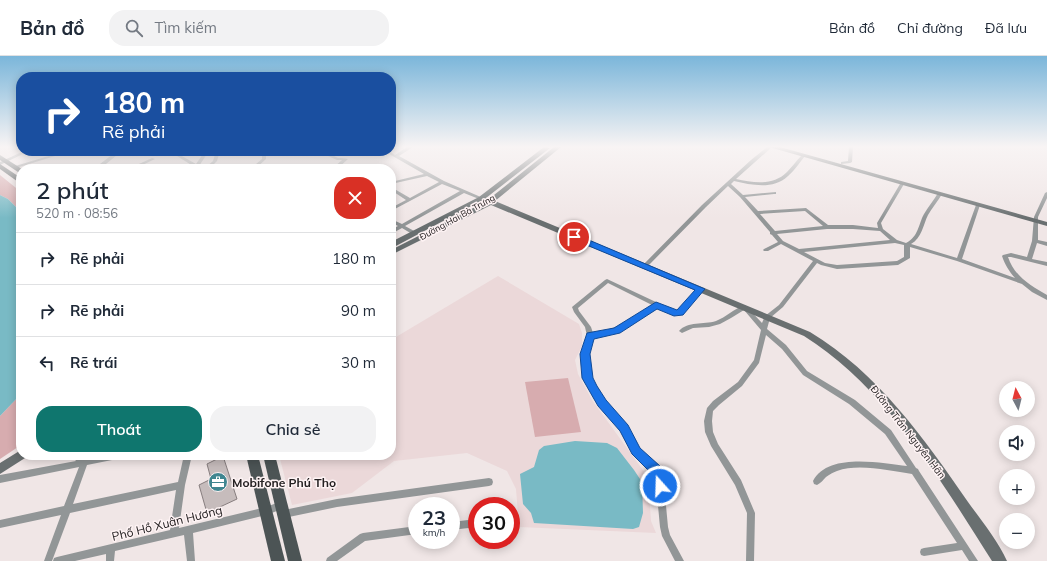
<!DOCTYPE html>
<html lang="vi">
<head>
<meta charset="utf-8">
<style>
  :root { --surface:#fff; --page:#f2f2f3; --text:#1f2937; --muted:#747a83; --line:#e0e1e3; --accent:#0f766e }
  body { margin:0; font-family:Mulish,sans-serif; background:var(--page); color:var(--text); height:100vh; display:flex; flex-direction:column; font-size:15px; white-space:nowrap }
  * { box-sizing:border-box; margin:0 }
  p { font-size:13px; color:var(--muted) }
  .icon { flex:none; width:22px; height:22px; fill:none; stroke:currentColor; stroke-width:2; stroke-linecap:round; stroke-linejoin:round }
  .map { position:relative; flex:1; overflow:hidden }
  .details { position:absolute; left:16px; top:108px; width:380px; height:296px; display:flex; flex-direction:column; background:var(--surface); border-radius:16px; box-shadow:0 2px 10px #0003 }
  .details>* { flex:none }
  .guide { position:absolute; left:16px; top:16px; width:380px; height:84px; border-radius:16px; box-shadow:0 2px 10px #0003; background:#1a4fa0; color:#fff; overflow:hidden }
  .needle { width:26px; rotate:353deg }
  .tools { position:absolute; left:999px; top:325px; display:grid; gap:8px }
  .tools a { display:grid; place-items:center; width:36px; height:36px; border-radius:50%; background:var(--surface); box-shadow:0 2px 10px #0003; font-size:20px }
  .speed { position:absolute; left:408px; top:441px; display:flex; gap:8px; font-size:20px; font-weight:700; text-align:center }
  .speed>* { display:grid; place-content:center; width:52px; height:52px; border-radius:50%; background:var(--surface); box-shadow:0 2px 10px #0003; line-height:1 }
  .speed small { font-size:10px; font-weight:400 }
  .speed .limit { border:6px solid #d22; background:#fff; color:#111 }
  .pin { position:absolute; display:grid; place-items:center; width:34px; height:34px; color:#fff; margin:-17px; border:2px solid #fff; border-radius:50%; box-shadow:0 1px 4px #0007 }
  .me { position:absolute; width:44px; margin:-22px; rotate:340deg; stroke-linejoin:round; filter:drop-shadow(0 0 3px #0008) }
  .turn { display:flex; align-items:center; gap:14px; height:84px; padding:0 20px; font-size:18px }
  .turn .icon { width:52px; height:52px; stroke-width:2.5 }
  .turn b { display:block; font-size:28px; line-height:34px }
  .round { display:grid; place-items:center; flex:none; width:42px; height:42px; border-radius:16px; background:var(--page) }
  .overview { display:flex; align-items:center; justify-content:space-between; height:68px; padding:0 20px }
  h1 { font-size:24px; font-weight:600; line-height:30px }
  .button { display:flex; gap:8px; margin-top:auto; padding:8px 20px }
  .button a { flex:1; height:46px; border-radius:16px; background:var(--accent); color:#fff; font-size:16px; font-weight:600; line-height:46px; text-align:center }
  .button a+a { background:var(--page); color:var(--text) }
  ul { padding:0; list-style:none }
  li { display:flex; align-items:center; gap:12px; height:52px; padding:0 20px; border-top:1px solid var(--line) }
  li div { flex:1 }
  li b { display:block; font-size:15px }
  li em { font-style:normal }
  header { display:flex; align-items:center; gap:24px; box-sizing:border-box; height:56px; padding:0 20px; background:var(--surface); border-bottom:1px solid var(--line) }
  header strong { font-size:19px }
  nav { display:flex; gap:22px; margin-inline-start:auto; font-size:14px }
  .search { width:280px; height:36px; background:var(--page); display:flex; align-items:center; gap:10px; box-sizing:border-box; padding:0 14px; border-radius:16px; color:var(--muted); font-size:15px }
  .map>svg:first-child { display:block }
  .built { fill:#ebd8d9 }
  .green { fill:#d7acaf }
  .water { fill:#79bac5 }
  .building { fill:#c6bcbc; stroke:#877e7f }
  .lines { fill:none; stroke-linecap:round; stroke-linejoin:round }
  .street { fill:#929697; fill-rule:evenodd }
  .secondary { fill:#696f70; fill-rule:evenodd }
  .primary { fill:#4c5455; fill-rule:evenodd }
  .route { fill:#1a73e8; stroke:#114b97 }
  .labels { text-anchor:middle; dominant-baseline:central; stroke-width:3; stroke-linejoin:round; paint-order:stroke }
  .far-street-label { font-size:9px; fill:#252122; stroke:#fef3f4 }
  .street-label { font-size:10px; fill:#252122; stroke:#fef3f4 }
  .near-poi-label { font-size:12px; font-weight:bold; fill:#252122; stroke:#fef3f4; text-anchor:start }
  .near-street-label { font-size:12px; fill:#252122; stroke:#fef3f4 }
</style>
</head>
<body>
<header>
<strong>Bản đồ</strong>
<div class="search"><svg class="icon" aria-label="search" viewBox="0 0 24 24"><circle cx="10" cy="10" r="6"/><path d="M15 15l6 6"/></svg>Tìm kiếm</div>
<nav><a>Bản đồ</a><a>Chỉ đường</a><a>Đã lưu</a></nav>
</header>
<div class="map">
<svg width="1047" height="505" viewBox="0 0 1047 505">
  <rect width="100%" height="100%" fill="#f0e6e6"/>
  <polygon class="built" points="498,220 579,268 582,277 582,290 575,304 578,318 592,344 648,421 651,465 656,477 519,471 516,433 507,415 467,397 394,405 352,437 292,449 279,399 391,399 391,284"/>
  <g class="green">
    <polygon points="0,119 21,136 21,156 8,143 0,139"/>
    <polygon points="568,322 581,376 535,381 525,326"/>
    <polygon points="21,338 21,389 0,403 0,360"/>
  </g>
  <g class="water">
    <polygon points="0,139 8,143 21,156 21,338 0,360"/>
    <polygon points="575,385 607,387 617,392 634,414 642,426 643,457 639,471 633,473 534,467 531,457 523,448 520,418 534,411 539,394 544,390"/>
  </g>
  <polygon class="building" points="223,400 237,443 207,457 199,429 211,423 207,408"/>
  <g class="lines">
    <g class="street">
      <polygon points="407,91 413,91 399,100 444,125 483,142 481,143 479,143 464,137 405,170 416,176 416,178 412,178 402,172 391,178 391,174 398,170 391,166 391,163 402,168 460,135 442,128 391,155 391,152 406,144 391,134 391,131 410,142 439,126 427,120 391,128 391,126 424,118 384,95 389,95 395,99"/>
      <path d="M767,91H772L736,123C754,127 773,130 787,116C792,111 796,105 802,99L805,100C800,106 795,114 788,120C773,134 752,129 734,125L731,128L743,139L776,136V138H774L745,141L758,155L806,152L828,169H853L878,172L877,167L900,128V127H904V128L881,167L883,173L897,184L906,187C919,180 918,169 924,158C928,151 934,144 938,137H942V138C938,145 932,152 928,159C923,169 922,182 911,188L957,202L976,149V148H980V149L962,203L1015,222C1009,215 1005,209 1002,200L1003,199L1011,197L1027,201L1032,185L1034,161L1045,137L1047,136V142L1038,161V184L1047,186V190L1037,187L1032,203L1047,206V210L1011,201H1008C1014,220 1031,230 1047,239V244L1032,236L1022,228L957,205L910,191V202L898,209L837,213L821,209L817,207L783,251L770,262L767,273L786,289L807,315L855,344L891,374L916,412L918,413L919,415L978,505H969L962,494L924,500L921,499L920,496L921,493L924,492L957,487L912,418C890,415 859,407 837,415C834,416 830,418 826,421C823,424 821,427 817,429L814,428L813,425C828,396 881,407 907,410L885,378L849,348L803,319L782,293L766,279L759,307L742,330L719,349L713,355L712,365L713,376L718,388L741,424L755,457L754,505H746L747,457L735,429L711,390L705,376L704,365L707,352L713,345L738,326L754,304L761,274L744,254L731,262L720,268L709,271L693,272L682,277L679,275C688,265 703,269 716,265C726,261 734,253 744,249L746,250L762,267L765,260L779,249L813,205L781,188L768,195H764L763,194L764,193L778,186L772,179L770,178V176L740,141L728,130L706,151L647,211H643L642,210L702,149L751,104ZM805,155L823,170L775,175L760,158ZM827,173H853L880,175L890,184L799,193L783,185L777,178ZM895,187L904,189V201L897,205L837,209L825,207L804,196Z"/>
      <polygon points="849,91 853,91 852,106 850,107 841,108 841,106 848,105"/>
      <polygon points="24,95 29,95 0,109 0,106"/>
      <polygon points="65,95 68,96 16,112 12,111"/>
      <polygon points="117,95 122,95 101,112 104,113 49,113 51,112 75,110 96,111"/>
      <polygon points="205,95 209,95 199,110 203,113 198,113 196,112 193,113 187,113 193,110 177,100 180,99 196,108"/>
      <polygon points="216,95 220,95 217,105 209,113 204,113 213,105"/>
      <polygon points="262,95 266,95 266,103 255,113 250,113 262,103"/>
      <path d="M326,97C330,97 334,100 338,102C342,102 345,102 348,103L337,113H332L342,104H337L326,99Z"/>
      <polygon points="152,102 155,103 134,113 128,113"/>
      <path d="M607,223L675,255H678L699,232H703L704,233L682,258H672L657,251C637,266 618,278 593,282L587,303L591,322L605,345L627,370L639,393L660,415L665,439L668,471L670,479L684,505H675L662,480L660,471L657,439L653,418L633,397L621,374L599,349L585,322L581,303L587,280L585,271L574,256L572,251L605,224ZM608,227L652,249C634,262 616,274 593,277L591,271L579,255L578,252Z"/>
      <polygon points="71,399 80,399 85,403 105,399 126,399 125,401 122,402 87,409 73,448 178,426 184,399 192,399 185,429 179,472 266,451 282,445 285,446 286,449 285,452 266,459 193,477 195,505 187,505 184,479 115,495 114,505 106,505 106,498 75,505 53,505 54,502 57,501 170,474 176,434 70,457 52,505 44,505 61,459 0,472 0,464 64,450 79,411 0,427 0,419 76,405"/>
      <polygon points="489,422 492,423 493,426 492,429 489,430 337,451 284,462 281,461 280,458 281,455 284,454 337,443"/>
      <polygon points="477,463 477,471 451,474 451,466"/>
      <polygon points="417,470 417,478 365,485 337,505 326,505 327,502 360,478 363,477"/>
    </g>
    <g class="secondary">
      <path d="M544,91L550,92L486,142L489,143L554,91H561L495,145L810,276C878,317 924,382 968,446C981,464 998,485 1007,505H992C941,425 886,331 804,280L491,149L391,199V194L485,146L481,145L394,191H391V186L479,141Z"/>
      <polygon points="769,91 780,91 1047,166 1047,170"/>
      <polygon points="21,394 21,399 27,399 25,402 0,418 0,407"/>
    </g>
    <g class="primary">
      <polygon points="0,99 22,113 21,118 0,104"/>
      <polygon points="0,108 21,122 21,128 0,113"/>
      <polygon points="246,399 258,399 285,505 271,505"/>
      <polygon points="263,399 275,399 302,505 288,505"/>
    </g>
  </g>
  <linearGradient id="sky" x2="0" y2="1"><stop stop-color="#7bb6da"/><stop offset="0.56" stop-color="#f8f4f4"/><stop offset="1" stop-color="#f8f4f4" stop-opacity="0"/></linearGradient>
  <rect width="1047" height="162" fill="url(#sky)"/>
  <polygon class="route" points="572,179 577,179 705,233 683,259 674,260 657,253 620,277 594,283 590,298 593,322 597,330 606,344 628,369 640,392 660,410 666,430 664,434 660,435 656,434 650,416 632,398 620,375 598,350 582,322 580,298 587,277 614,272 656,246 677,254 695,234 572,183"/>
  <defs>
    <g id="office-disc" transform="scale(1)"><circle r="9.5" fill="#3f8690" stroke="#fef3f4"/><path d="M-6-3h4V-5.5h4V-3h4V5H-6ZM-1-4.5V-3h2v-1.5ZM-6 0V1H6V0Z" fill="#fff"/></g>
  </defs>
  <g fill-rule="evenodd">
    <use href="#office-disc" x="218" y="426"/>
  </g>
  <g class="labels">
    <g class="far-street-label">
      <text transform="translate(457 161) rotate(-29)">Đường Hai Bà Trưng</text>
    </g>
    <g class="street-label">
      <text transform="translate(908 376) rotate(52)">Đường Trần Nguyên Hãn</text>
    </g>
    <g class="near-poi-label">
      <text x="232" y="426">Mobifone Phú Thọ</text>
    </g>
    <g class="near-street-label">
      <text transform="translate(167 467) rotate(-14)">Phố Hồ Xuân Hương</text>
    </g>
  </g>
</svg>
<div class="tools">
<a><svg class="needle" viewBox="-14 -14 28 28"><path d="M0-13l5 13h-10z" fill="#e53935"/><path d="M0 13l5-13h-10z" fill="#747a83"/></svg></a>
<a><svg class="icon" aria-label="sound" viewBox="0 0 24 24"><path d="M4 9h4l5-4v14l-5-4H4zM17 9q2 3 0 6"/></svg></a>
<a>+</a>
<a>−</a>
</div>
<div class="speed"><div>23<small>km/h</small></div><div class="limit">30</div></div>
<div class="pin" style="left:574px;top:181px;background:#d93025"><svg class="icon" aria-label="arrive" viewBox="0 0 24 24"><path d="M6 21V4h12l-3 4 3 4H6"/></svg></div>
<svg class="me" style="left:660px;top:430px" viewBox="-20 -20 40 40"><circle r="17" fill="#1a73e8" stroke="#fff" stroke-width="3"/><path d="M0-11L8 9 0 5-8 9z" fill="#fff"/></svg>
<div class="guide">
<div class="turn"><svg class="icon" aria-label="right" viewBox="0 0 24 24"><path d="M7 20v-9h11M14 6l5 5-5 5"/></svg><div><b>180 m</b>Rẽ phải</div></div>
</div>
<section class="details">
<div class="overview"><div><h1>2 phút</h1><p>520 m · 08:56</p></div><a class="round" style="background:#d93025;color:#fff"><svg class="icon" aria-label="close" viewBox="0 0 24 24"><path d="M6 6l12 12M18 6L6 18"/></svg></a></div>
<ul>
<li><svg class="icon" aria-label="right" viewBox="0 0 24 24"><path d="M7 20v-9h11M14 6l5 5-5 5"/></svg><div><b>Rẽ phải</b></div><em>180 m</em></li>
<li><svg class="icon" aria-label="right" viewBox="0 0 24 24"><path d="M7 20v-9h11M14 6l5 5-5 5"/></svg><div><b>Rẽ phải</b></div><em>90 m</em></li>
<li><svg class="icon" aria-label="left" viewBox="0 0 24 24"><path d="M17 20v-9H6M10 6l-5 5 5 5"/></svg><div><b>Rẽ trái</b></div><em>30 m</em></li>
</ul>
<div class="button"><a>Thoát</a><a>Chia sẻ</a></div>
</section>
</div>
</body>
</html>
